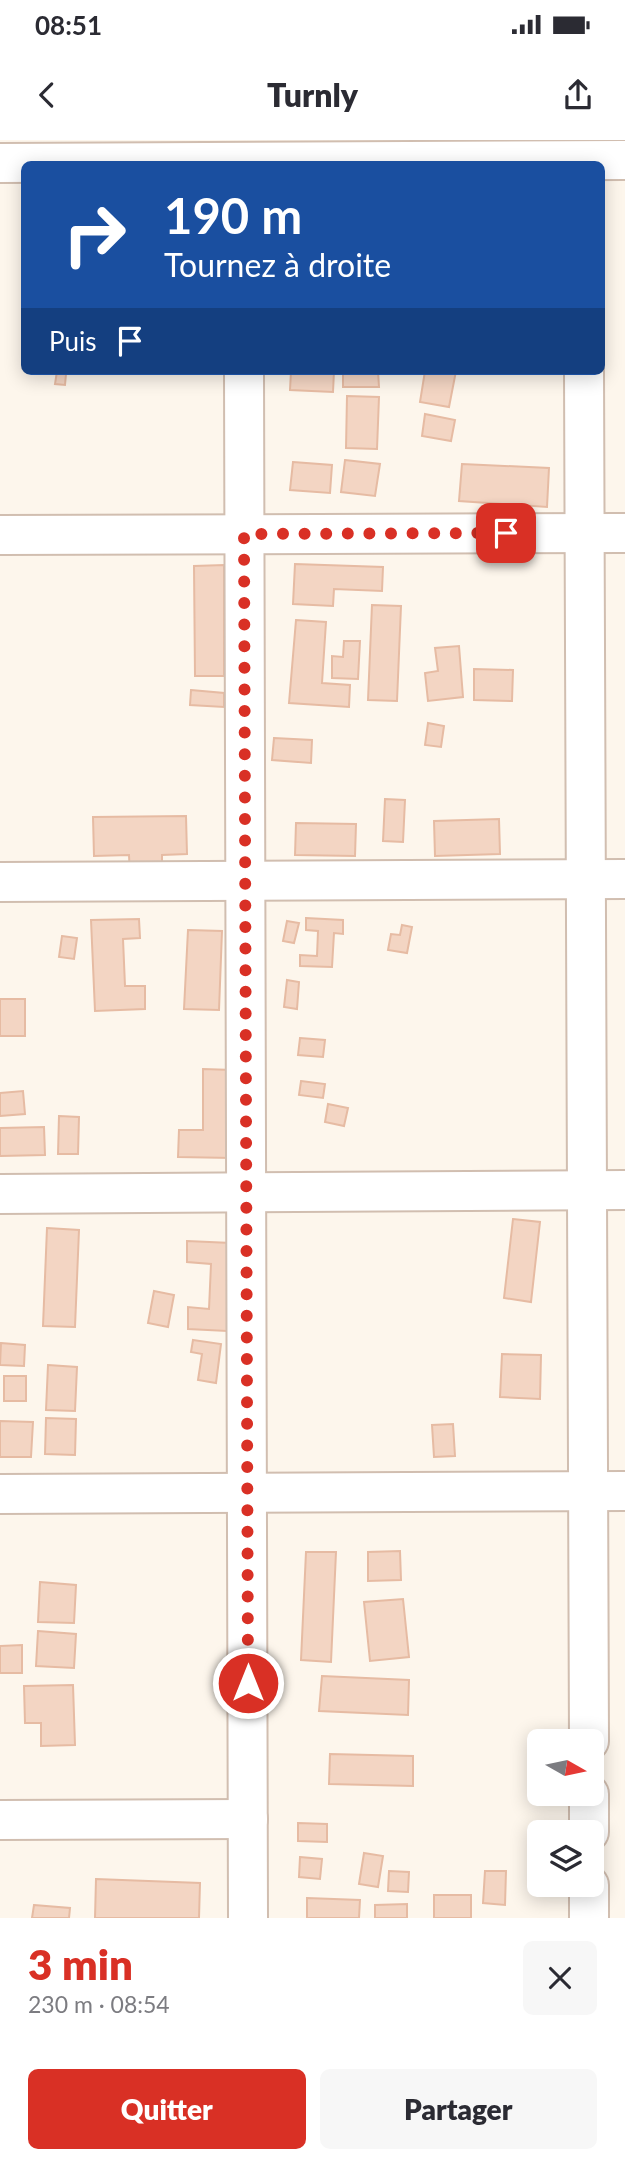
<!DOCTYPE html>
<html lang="fr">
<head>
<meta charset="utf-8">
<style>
  :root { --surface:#fff; --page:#f7f7f7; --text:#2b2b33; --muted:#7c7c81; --accent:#d93025 }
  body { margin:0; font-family:Lato,sans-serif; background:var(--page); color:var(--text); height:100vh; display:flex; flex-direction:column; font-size:26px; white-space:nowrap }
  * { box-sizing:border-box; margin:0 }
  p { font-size:23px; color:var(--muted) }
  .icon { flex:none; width:38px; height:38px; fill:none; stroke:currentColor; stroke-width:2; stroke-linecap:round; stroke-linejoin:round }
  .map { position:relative; height:1778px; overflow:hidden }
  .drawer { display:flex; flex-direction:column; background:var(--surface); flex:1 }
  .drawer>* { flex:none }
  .banner { position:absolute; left:21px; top:21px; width:584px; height:214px; border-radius:10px; box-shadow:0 4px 18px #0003; background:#1a4fa0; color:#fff; overflow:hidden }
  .needle { width:46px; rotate:99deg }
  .tools { position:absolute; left:527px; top:1589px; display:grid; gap:14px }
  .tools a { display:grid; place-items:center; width:77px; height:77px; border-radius:10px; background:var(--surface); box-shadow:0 4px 18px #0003; font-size:35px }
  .pin { position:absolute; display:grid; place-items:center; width:60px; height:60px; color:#fff; margin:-30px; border-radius:14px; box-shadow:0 4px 10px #0006 }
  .me { position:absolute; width:77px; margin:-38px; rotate:0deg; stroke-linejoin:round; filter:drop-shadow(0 0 5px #0008) }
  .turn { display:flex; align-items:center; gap:24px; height:147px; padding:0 28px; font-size:32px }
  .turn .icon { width:91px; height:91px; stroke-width:2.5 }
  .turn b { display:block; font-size:49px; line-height:60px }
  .then { display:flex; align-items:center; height:66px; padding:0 28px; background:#0003; gap:14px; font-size:26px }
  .round { display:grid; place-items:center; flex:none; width:74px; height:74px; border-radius:10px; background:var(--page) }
  .head { display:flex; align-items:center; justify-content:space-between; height:119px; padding:0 28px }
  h1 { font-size:42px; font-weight:800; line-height:52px; color:var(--accent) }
  .action { display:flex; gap:14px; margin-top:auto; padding:14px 28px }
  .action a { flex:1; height:80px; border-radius:10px; background:var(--accent); color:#fff; font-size:28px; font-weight:800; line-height:80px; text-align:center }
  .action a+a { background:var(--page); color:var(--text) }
  .status { display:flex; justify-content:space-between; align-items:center; height:49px; padding:0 35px; background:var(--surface); direction:ltr }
  .status svg { height:19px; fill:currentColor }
  header { display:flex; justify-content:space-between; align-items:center; height:91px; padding:0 28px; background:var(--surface); font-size:32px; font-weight:800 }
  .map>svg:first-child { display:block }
  .building { fill:#f3d5c3; stroke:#e6bba3; stroke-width:2 }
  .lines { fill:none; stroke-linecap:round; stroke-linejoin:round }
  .minor-casing { stroke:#d1beb0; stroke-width:42 }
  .minor { stroke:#fff; stroke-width:38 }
  .route { stroke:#d93025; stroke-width:12; stroke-dasharray:0 21.6 }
</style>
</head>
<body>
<div class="status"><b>08:51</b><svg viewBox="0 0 49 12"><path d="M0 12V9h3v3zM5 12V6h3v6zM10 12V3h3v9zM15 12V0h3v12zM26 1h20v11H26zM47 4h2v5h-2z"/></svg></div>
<header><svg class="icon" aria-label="back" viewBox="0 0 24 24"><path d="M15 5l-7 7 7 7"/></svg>Turnly<svg class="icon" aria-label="share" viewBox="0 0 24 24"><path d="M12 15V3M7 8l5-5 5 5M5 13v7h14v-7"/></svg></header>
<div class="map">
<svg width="625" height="1778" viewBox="0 0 625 1778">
  <rect width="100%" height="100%" fill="#fdf6ec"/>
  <g class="building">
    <polygon points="57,231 73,231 73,234 66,234 65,245 55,244"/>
    <polygon points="291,231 334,231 333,252 290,250"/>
    <polygon points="343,231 378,231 379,247 343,247"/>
    <polygon points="425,231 456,231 449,267 420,262"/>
    <polygon points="347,256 379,257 377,309 346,308"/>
    <polygon points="425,274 455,280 451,301 422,296"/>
    <polygon points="345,320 380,324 375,356 341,352"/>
    <polygon points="293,322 332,325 330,353 290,350"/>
    <polygon points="462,324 549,328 547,367 459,361"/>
    <polygon points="295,424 383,427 382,451 334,449 333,466 293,464"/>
    <polygon points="224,425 224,536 195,536 194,426"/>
    <polygon points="372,465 401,466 397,561 368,560"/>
    <polygon points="296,480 326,482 322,543 350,545 349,567 289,563"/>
    <polygon points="344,501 360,501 358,539 332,538 332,516 343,517"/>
    <polygon points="459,506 463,557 428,561 425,533 438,531 435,508"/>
    <polygon points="474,529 513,530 512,561 474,560"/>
    <polygon points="191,550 224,553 224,567 190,565"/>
    <polygon points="428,583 444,586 441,607 425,605"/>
    <polygon points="274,598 312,600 311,623 272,620"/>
    <polygon points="385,659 405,660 403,702 383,701"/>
    <polygon points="186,676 187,714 162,715 162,736 130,737 129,715 94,716 93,677"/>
    <polygon points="499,679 500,714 435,716 434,681"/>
    <polygon points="296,683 356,684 355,716 295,715"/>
    <polygon points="306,778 343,780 343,794 334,793 332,827 300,826 300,815 317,816 318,791 306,790"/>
    <polygon points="139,779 140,798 123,799 125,846 145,846 145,869 95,871 91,780"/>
    <polygon points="287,781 299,783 294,803 283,801"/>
    <polygon points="402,785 412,787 407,813 388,810 391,794 400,795"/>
    <polygon points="188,790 222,791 219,870 184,869"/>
    <polygon points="62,796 77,798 74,819 59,817"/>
    <polygon points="287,840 299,842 297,869 284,867"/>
    <rect x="0" y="859" width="25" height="37"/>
    <polygon points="300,898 325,900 323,917 298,915"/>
    <polygon points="203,929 233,930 232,1018 178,1017 179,990 203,990"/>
    <polygon points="301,941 325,944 323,958 299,955"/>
    <polygon points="23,951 25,974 0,976 0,953"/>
    <polygon points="328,964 348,968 344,986 325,982"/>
    <polygon points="59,976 79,977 78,1014 58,1014"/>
    <polygon points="44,987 45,1015 0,1016 0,988"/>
    <polygon points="513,1079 540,1082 531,1162 504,1158"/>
    <polygon points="47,1088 79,1090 75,1187 43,1186"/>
    <polygon points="187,1101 231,1103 227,1191 188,1189 188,1167 209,1169 211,1124 187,1122"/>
    <polygon points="154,1151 174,1155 168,1187 148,1183"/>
    <polygon points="193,1200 221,1204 216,1243 198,1240 202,1214 191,1212"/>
    <polygon points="1,1203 25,1205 24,1226 0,1225"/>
    <polygon points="502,1214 541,1215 540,1259 500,1257"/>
    <polygon points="48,1225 77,1227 75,1271 46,1270"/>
    <rect x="4" y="1236" width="22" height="25"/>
    <polygon points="46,1278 76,1279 75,1315 45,1314"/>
    <polygon points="0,1281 33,1282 31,1317 0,1317"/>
    <polygon points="453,1284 455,1316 434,1317 432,1285"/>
    <polygon points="400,1411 401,1440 368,1441 368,1412"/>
    <polygon points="306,1412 336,1412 331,1522 301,1520"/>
    <polygon points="40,1442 76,1445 74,1483 38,1482"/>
    <polygon points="403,1459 409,1517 370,1521 364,1462"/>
    <polygon points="38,1491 76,1494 74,1528 36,1526"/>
    <polygon points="22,1505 22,1533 0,1533 0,1506"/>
    <polygon points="322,1536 409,1540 408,1575 319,1571"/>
    <polygon points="73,1545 75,1605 41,1606 41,1583 25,1583 24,1546"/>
    <polygon points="330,1614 413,1616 413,1646 329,1644"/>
    <polygon points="298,1683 327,1684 327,1702 298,1701"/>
    <polygon points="364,1713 383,1716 378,1747 359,1744"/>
    <polygon points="300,1717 322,1719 320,1739 299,1737"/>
    <polygon points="389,1731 409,1732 408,1752 388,1751"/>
    <polygon points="485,1731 506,1731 505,1765 483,1763"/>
    <polygon points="96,1739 200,1743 199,1778 95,1778"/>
    <rect x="434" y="1755" width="37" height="23"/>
    <polygon points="307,1758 360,1760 359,1778 307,1778"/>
    <polygon points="407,1764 407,1778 375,1778 375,1765"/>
    <polygon points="34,1765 70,1768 69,1778 32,1778"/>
  </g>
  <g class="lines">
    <g class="minor-casing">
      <g id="minor">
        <polyline points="0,23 625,20"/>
        <polyline points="244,231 248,1778"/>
        <polyline points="584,231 589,1601"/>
        <polyline points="0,395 625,393"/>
        <polyline points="0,742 625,739"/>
        <polyline points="0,1054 625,1050"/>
        <polyline points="0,1354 625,1351"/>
        <polyline points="589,1654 589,1692"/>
        <polyline points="0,1680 248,1679"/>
        <polyline points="589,1745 589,1778"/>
      </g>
    </g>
    <use href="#minor" class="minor"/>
  </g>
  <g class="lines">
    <polyline class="route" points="248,1543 244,394 506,393"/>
  </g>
</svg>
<div class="tools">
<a><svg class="needle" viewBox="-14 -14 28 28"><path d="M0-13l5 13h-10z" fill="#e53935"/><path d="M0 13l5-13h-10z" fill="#7c7c81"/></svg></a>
<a><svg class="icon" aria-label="layers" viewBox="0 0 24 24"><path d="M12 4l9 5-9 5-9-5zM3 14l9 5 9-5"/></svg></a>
</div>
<div class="pin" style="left:506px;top:393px;background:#d93025"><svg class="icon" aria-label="arrive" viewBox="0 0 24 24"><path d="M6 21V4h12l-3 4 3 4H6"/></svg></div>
<svg class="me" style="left:248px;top:1543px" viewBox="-20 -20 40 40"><circle r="17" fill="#d93025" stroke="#fff" stroke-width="3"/><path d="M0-11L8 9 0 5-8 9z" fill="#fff"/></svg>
<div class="banner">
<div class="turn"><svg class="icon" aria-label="right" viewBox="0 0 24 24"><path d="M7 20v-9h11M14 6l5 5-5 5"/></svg><div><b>190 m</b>Tournez à droite</div></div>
<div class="then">Puis<svg class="icon" aria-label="arrive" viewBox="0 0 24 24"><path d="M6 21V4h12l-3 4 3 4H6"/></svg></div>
</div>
</div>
<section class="drawer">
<div class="head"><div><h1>3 min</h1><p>230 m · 08:54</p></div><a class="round"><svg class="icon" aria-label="close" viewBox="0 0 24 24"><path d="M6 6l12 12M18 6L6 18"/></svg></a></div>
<div class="action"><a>Quitter</a><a>Partager</a></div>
</section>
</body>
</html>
